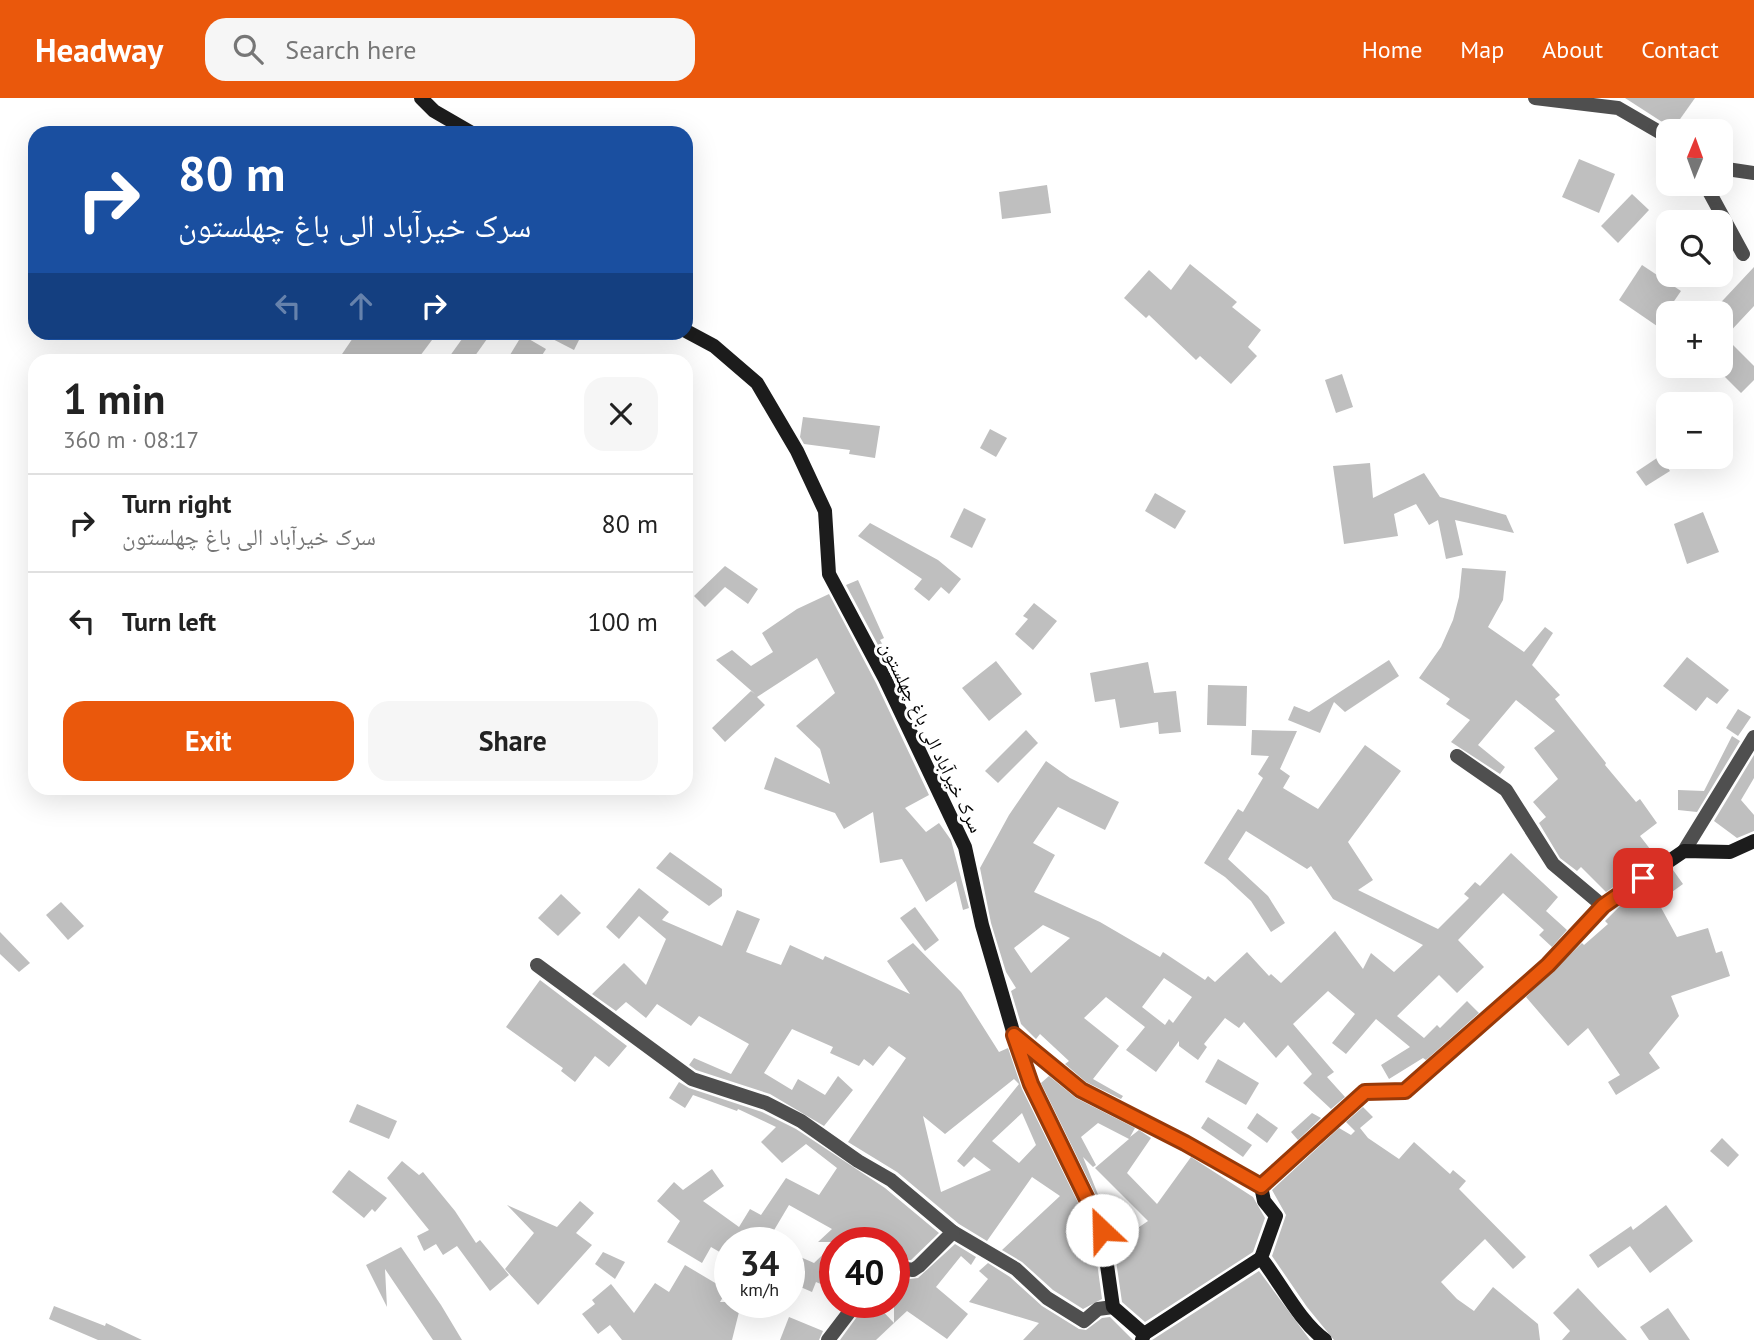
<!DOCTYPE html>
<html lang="en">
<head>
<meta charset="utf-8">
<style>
  :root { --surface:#fff; --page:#f6f6f6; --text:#222; --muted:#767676; --line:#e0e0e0; --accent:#ea580c }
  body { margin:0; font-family:"PT Sans","Noto Naskh Arabic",sans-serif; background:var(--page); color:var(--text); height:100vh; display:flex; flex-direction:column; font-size:26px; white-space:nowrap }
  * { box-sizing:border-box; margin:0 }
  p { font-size:23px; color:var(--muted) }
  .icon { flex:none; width:38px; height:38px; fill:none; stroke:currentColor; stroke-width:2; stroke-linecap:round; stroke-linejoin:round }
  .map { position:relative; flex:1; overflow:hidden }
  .drawer { position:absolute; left:28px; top:256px; width:665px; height:441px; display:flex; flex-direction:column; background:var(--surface); border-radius:21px; box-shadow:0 7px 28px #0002 }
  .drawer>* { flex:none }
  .hud { position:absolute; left:28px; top:28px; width:665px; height:214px; border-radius:21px; box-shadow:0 7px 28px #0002; background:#1a4fa0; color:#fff; overflow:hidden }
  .needle { width:46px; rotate:1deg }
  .buttons { position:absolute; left:1656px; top:21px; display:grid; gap:14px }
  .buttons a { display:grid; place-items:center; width:77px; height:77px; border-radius:14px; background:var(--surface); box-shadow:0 7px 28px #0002; font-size:35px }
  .speed { position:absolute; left:714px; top:1129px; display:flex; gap:14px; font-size:35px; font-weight:700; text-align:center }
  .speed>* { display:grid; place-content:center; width:91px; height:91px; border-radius:50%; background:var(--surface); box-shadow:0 7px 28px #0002; line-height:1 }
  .speed small { font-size:18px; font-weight:400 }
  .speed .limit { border:10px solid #d22; background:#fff; color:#111 }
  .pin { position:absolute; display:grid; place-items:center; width:60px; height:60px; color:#fff; margin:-30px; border-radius:14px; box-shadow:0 4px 10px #0006 }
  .me { position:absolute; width:77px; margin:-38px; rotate:336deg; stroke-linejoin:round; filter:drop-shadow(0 0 5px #0008) }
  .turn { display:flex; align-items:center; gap:24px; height:147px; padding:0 35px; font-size:32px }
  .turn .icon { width:91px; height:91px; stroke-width:2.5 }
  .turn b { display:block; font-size:49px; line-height:60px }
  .lanes { display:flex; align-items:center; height:66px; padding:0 35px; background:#0003; justify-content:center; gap:35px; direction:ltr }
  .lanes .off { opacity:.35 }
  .round { display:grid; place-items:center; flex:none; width:74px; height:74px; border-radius:21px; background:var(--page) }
  .overview { display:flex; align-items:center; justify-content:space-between; height:119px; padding:0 35px }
  h1 { font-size:42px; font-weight:800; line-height:52px }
  .cta { display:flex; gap:14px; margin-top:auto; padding:14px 35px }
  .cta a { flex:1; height:80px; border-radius:21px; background:var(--accent); color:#fff; font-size:28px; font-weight:800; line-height:80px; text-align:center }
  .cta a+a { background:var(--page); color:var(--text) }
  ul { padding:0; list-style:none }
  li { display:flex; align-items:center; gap:21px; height:98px; padding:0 35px; border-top:2px solid var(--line) }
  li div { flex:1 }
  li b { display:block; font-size:26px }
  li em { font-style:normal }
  header { display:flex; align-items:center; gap:42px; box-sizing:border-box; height:98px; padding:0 35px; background:var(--accent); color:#fff }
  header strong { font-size:33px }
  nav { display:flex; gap:38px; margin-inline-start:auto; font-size:24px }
  .search { width:490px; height:63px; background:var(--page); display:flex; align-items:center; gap:18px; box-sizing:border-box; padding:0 24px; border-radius:21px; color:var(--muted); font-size:26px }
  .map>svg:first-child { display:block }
  .building { fill:#bfbfbf; fill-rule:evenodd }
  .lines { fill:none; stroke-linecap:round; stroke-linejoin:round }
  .street { stroke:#4f4f4f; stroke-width:14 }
  .secondary { stroke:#1c1c1c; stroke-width:14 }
  .route-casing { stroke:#983908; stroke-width:18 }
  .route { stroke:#ea580c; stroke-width:12 }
  .labels { text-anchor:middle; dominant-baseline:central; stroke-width:6; stroke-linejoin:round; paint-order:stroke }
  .street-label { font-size:19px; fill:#000; stroke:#fff }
</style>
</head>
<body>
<header>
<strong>Headway</strong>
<div class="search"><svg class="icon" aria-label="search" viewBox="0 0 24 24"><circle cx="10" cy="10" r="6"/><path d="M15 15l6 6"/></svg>Search here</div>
<nav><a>Home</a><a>Map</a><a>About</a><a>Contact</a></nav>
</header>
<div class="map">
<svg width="1754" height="1242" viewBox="0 0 1754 1242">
  <rect width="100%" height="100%" fill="#fff"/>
  <g class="building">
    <polygon points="1625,0 1695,0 1673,31"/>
    <polygon points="1579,61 1615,76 1599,115 1562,99"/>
    <polygon points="1047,87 1051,115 1002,121 999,94"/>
    <polygon points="1632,96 1649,112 1618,145 1601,128"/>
    <polygon points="1190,166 1237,204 1232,209 1261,232 1248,249 1257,258 1231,286 1200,258 1196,262 1149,217 1146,220 1124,200 1149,172 1171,192"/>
    <polygon points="1642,167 1681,193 1657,228 1619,202"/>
    <polygon points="1754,169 1754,208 1725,239 1754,268 1754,282 1741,295 1720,274 1720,215 1711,215"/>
    <polygon points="357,234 420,234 432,242 417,262 338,262"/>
    <polygon points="467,234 492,234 472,262 447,262"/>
    <polygon points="539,234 583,234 574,252"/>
    <polygon points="522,237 546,251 539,262 507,262"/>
    <polygon points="1342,276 1353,309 1336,315 1325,282"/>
    <polygon points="803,319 880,328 875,360 849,356 850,352 804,346 800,339"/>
    <polygon points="990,331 1007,340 996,359 980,350"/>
    <polygon points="1660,358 1670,373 1646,388 1636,374"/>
    <polygon points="1370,365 1373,400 1424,375 1440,399 1506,417 1514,435 1455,422 1463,457 1446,461 1438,422 1429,427 1416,406 1394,416 1398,438 1344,446 1333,368"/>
    <polygon points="1155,395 1186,413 1175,431 1145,413"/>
    <polygon points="964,410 986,421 972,450 950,439"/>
    <polygon points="1703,414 1719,454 1687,466 1674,426"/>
    <polygon points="870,425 938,462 961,481 949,496 941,489 929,503 914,491 922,481 858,438"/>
    <polygon points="725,468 758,491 748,506 725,489 705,509 694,498"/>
    <polygon points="1462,470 1506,473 1503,502 1488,529 1524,554 1545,529 1553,535 1532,567 1560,597 1555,601 1606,665 1605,667 1636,704 1640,701 1657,725 1640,738 1657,760 1606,794 1581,769 1577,773 1560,760 1539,725 1546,719 1533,704 1558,681 1534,650 1555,633 1516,602 1478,647 1505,669 1500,676 1451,644 1470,622 1446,606 1450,601 1419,580 1441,549 1453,522 1459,499"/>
    <polygon points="858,482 884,540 880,542 889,558 885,560 846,487"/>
    <polygon points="829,496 876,585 929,697 905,710 926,734 939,725 951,742 969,810 963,812 956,783 926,804 902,761 880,765 873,714 844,731 835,715 764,691 775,659 830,686 820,651 796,628 835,595 817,560 757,599 765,607 725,644 712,630 751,593 755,596 716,562 732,552 751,568 773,554 762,535 797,511"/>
    <polygon points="1034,505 1057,523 1033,552 1015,536 1028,521 1023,518"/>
    <polygon points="1687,559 1729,592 1717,606 1707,599 1696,613 1663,588"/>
    <polygon points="1389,562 1399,578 1345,614 1334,604 1320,635 1288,622 1294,608 1309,614"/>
    <polygon points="996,563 1022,596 989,623 962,590"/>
    <polygon points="1148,564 1154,595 1176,593 1181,634 1159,636 1158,624 1120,630 1115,601 1095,604 1090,575"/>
    <polygon points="1208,587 1247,588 1246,628 1207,627"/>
    <polygon points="1738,611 1751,619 1738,638 1726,630"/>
    <polygon points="1026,632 1038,645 998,685 985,673"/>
    <path d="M1252,632L1297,633L1280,671L1290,678L1283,690L1318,711L1365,647L1401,673L1348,744L1373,782L1358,792L1438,831L1469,800L1464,796L1475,784L1480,788L1511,755L1558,799L1546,813L1567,832L1552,849L1539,837L1544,832L1503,795L1458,842L1484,869L1457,895L1439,877L1397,918L1424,940L1437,927L1440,930L1467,903L1479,915L1426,962L1423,960L1389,981L1381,967L1410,949L1376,921L1346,956L1332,945L1355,916L1328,893L1293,926L1334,974L1327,979L1345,999L1331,1011L1303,985L1312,976L1288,947L1276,960L1244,924L1239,930L1225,920L1204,946L1207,949L1198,962L1179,948V943L1156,974L1126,952L1145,929L1106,899L1084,920L1119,948L1093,981L1123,998L1121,1001L1086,984L1065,966L1069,963L1040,936L1036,941L1021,926L1011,893L1016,890L1006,874L991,825L980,770L1009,717L1046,663L1070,680L1119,704L1105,732L1058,709L1033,745L1055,757L1034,794L1100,824L1160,859L1163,854L1205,882L1208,878L1215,884L1247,854L1269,878L1271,876L1281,885L1335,833L1363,871L1371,855L1394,874L1423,847L1333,801L1311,768L1307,771L1246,733L1228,761L1268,798L1285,825L1271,834L1251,803L1225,779L1204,765L1238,711L1243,714L1263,680L1258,676L1269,658L1251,657ZM1043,827L1070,840L1031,875L1014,850ZM1164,880L1192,899L1173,925L1169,921L1165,927L1142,909Z"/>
    <polygon points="1732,638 1740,643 1697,714 1678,712 1678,692 1704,693"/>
    <polygon points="1754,657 1754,680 1741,702 1754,717 1754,733 1737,740 1714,723"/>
    <polygon points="670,754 722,791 722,798 709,808 656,770"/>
    <polygon points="1673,772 1683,786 1658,804 1677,839 1708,830 1716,855 1722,853 1730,878 1671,898 1679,918 1649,955 1660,970 1616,997 1608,984 1620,977 1588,930 1568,948 1526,899 1582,845 1584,847 1608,826 1605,823 1620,808"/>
    <path d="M639,790L669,814L662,822L722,848L737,812L760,821L746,854L781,867L790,847L823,862L825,858L910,896L887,863L913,845L961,894L999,954L1008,950L1022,991L1093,1135L1102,1201L1083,1211L1053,1192L1022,1164L1002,1152L1060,1098L1032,1079L987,1143L959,1126L897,1074L848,1044L906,960L889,948L873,968L864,961L859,968L830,955L833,949L792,931L764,975L792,992L798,981L825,997L838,978L853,992L824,1028L770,996L696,972L689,967L694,960L731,976L749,946L699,918L691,928L657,906L646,920L626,904L616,913L592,896L624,865L646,887L666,841L639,818L619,841L606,829ZM1014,981L1019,986L957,1063L964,1069L974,1059L991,1072L941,1094L923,1018L945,1036ZM1022,1015L1036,1047L1019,1065L992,1043Z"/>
    <polygon points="561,796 581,815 558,838 538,820"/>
    <polygon points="61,804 84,828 68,842 46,817"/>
    <polygon points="915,809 939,842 925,853 900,820"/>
    <polygon points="0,834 30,865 19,874 0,856"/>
    <polygon points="540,882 627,948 609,969 595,958 575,984 561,973 563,970 506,929"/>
    <polygon points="1218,961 1259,985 1246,1007 1205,984"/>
    <path d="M1049,978L1076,1000L1135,1030L1130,1039L1139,1032L1151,1040L1127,1075L1157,1106L1191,1059L1253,1099L1265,1120L1253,1154L1145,1224L1122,1204L1111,1128L1041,985ZM1098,1025L1129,1041L1095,1070L1148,1123L1117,1144L1083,1059L1093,1069L1096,1067L1081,1039Z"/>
    <polygon points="679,984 689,990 762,1014 796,1031 885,1090 939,1135 911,1162 894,1162 894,1144 818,1144 832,1131 789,1107 767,1144 730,1144 730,1160 711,1149 702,1165 667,1144 680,1123 657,1103 674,1084 683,1092 712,1071 724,1088 703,1103 739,1129 750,1111 761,1117 786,1080 819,1097 837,1070 806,1046 782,1065 761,1044 776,1029 738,1011 737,1013 693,997 685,1010 669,1000"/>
    <polygon points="357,1006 397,1023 389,1041 349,1024"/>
    <polygon points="1363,1009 1373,1019 1360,1030 1368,1040 1399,1061 1414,1044 1450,1076 1453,1072 1466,1083 1459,1091 1526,1159 1513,1171 1485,1141 1441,1184 1457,1201 1474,1213 1493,1189 1538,1226 1540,1242 1334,1242 1307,1209 1272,1158 1286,1117 1272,1092 1339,1030 1351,1037 1355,1033 1346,1024"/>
    <polygon points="1257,1015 1278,1030 1267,1045 1247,1030"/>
    <polygon points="1312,1015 1321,1020 1298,1042 1291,1034"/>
    <polygon points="1208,1019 1252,1047 1243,1059 1201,1030"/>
    <polygon points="1722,1040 1739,1057 1728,1069 1710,1053"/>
    <polygon points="402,1063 419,1077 423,1074 455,1113 476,1145 480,1142 509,1177 490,1193 457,1148 443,1157 436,1146 424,1153 417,1138 429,1132 387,1080"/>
    <polygon points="349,1072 387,1100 375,1114 372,1111 364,1120 332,1094"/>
    <polygon points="580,1103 594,1115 576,1135 592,1147 538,1207 505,1171 534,1135 507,1107 557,1129"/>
    <polygon points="1666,1107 1693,1143 1650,1175 1630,1148 1598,1170 1589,1157 1631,1128 1633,1132"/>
    <polygon points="835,1145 835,1192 816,1184 812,1194 789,1184 789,1154 814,1165"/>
    <polygon points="955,1146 976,1159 971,1167 961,1158 936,1189 968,1216 947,1241 907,1213 894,1225 894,1183 918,1180"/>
    <polygon points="401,1149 441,1207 462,1242 433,1242 385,1171 387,1209 366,1167"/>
    <polygon points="603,1154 625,1164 615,1181 595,1166"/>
    <polygon points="988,1165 1010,1179 1042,1208 1079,1231 1086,1232 1102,1220 1110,1219 1133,1242 1023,1242 1039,1225 969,1204 988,1181 979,1173"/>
    <polygon points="685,1167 727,1192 720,1204 738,1204 734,1212 739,1214 732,1242 622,1242 610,1227 598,1236 582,1216 595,1206 592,1202 611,1186 634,1215 655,1185 669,1194"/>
    <polygon points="1259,1173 1310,1242 1152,1242"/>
    <polygon points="1578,1190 1627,1242 1562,1242 1570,1233 1553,1215"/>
    <polygon points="874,1204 894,1225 876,1242 840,1242 867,1205"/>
    <polygon points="54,1208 105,1228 106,1225 142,1242 98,1242 49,1221"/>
    <polygon points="1668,1210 1690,1242 1649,1242 1640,1229"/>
    <polygon points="789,1219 823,1233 819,1242 780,1242"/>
  </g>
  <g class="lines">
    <g class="street">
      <polyline points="1535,0 1618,10 1668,39"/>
      <polyline points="1720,70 1754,75"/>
      <polyline points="1705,86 1743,156"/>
      <polyline points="1457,658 1506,692 1553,766 1603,808"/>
      <polyline points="1684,753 1754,639"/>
      <polyline points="537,867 692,981 766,1005 801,1023 858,1063 891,1082 953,1134 1016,1171 1047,1200 1084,1223 1098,1211 1113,1209"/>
      <polyline points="894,1173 900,1170 913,1172 919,1168 953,1134"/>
      <polyline points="828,1242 857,1204"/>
    </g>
    <g class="secondary">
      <polyline points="421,0 434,13 472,35"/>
      <path d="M686,233L714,248L757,285L797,353L825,413L829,476L885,581L965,749L982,827L1014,937L1081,992L1185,1045L1261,1088L1264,1103L1276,1118L1261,1160C1282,1187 1299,1223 1325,1242"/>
      <polyline points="1014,938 1031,987 1102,1132 1113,1209 1144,1236 1142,1242"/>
      <polyline points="1261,1088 1365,994 1405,993 1548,867 1603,808 1684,753 1730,754 1754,743"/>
      <polyline points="1144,1236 1261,1160"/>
    </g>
  </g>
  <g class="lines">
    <g class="route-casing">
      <polyline id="route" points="1102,1132 1031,986 1014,937 1081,992 1185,1045 1261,1088 1365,994 1405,993 1548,867 1603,808 1643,780"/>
    </g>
    <use href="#route" class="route"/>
  </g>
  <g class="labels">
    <g class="street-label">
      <text transform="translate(932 639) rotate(64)">سرک خیرآباد الی باغ چهلستون</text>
    </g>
  </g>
</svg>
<div class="buttons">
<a><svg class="needle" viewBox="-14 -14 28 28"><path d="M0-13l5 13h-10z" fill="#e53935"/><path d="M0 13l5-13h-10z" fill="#767676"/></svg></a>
<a><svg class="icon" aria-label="search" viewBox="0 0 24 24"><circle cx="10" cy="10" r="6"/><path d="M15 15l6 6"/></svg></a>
<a>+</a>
<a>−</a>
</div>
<div class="speed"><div>34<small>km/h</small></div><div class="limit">40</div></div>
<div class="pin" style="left:1643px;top:780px;background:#d93025"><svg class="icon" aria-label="arrive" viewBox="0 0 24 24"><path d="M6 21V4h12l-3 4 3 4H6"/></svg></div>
<svg class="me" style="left:1102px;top:1132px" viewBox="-20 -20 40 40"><circle r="19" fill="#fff"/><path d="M0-13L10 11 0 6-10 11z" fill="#ea580c"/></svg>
<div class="hud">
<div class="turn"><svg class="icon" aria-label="right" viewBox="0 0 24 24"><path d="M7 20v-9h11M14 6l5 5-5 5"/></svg><div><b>80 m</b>سرک خیرآباد الی باغ چهلستون</div></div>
<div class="lanes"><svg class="icon off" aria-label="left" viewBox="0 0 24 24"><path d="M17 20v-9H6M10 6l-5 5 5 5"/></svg><svg class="icon off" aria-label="ahead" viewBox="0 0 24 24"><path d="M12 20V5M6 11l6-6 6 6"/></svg><svg class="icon" aria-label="right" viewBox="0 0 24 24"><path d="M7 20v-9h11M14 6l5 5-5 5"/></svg></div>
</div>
<section class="drawer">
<div class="overview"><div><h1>1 min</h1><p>360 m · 08:17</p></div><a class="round"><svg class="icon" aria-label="close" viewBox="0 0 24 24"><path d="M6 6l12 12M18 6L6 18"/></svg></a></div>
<ul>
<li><svg class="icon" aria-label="right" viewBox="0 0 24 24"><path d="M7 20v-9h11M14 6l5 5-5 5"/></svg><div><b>Turn right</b><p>سرک خیرآباد الی باغ چهلستون</p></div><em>80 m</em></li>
<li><svg class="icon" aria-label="left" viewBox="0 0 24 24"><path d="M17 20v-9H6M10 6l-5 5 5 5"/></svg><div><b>Turn left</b></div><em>100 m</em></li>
</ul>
<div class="cta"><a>Exit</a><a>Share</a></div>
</section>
</div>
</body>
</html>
